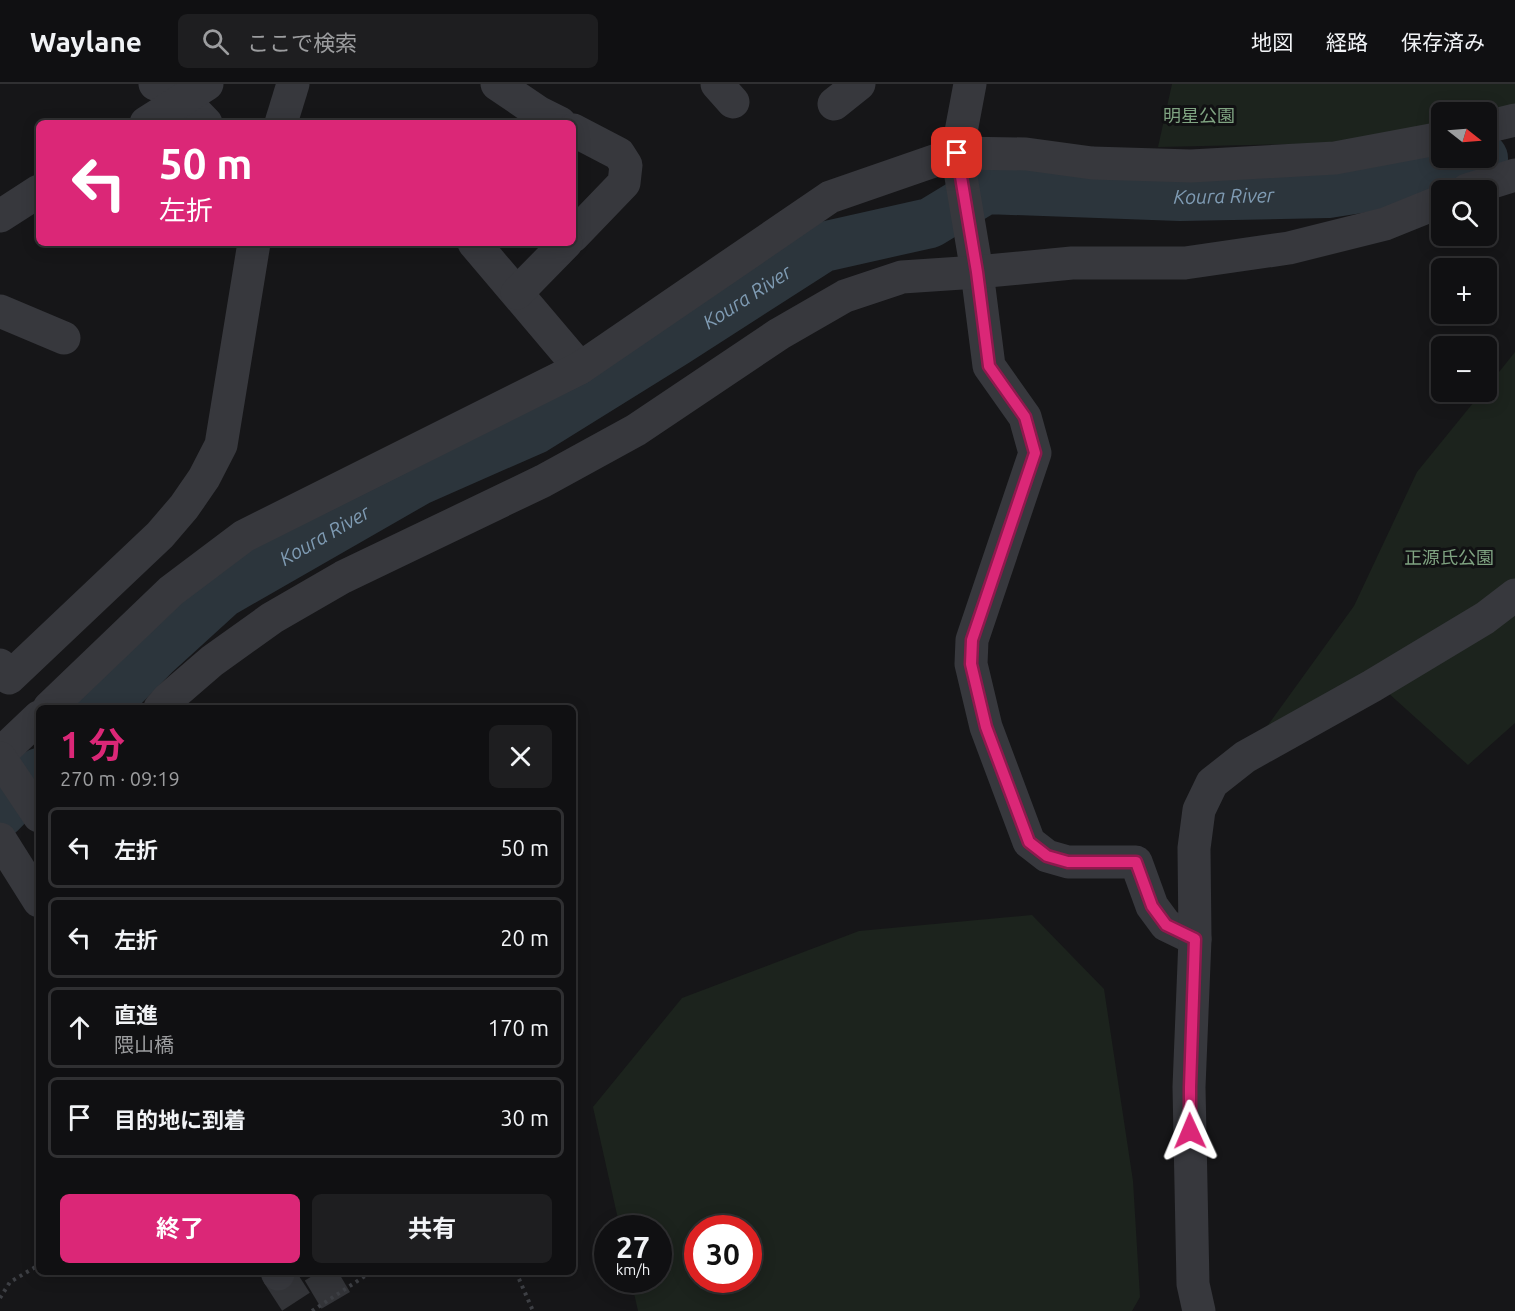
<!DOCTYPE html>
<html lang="ja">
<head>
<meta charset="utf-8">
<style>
  :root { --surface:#101012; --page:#1e1e20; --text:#f1f3f6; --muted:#9c9d9f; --line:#303032; --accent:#db2777 }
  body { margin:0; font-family:Ubuntu,"Noto Sans JP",sans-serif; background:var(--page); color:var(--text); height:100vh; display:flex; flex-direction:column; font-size:22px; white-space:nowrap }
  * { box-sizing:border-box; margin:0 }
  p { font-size:20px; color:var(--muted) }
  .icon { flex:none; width:33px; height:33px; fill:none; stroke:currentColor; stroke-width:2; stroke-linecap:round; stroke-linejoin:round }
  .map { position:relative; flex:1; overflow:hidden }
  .sheet { position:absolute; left:36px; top:621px; width:540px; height:570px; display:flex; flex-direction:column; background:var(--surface); border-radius:9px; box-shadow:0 3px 15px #0003,0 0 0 2px var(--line) }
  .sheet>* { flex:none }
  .banner { position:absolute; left:36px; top:36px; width:540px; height:126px; border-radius:9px; box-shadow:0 3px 15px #0003,0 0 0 2px var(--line); background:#db2777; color:#fff; overflow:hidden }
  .needle { width:39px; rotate:107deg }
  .tools { position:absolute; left:1431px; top:18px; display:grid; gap:12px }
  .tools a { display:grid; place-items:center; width:66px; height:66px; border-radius:9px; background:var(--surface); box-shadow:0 3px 15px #0003,0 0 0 2px var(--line); font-size:30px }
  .speed { position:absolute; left:594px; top:1131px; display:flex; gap:12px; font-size:30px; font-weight:700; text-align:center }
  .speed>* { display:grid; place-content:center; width:78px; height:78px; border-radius:50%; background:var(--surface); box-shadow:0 3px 15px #0003,0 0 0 2px var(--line); line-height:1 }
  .speed small { font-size:15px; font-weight:400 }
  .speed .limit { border:9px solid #d22; background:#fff; color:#111 }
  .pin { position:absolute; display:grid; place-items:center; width:51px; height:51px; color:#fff; margin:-26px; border-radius:12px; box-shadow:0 3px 9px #0006 }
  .me { position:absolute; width:66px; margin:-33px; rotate:359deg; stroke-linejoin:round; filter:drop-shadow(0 0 4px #0008) }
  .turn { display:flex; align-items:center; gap:21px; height:126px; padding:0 24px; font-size:27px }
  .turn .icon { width:78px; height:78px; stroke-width:2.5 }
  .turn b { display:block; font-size:42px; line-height:51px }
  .round { display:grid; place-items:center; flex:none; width:63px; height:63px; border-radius:9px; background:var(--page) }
  .overview { display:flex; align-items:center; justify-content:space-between; height:102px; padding:0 24px }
  h1 { font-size:36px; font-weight:700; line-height:45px; color:var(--accent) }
  .action { display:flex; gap:12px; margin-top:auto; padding:12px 24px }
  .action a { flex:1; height:69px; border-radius:9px; background:var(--accent); color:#fff; font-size:24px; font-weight:700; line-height:69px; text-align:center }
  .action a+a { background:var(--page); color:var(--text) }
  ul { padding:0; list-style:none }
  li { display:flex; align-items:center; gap:18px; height:81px; margin:0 12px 9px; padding:0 12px; border:3px solid var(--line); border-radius:9px }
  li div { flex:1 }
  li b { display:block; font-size:22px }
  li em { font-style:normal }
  header { display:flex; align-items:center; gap:36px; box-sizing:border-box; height:84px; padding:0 30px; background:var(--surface); border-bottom:2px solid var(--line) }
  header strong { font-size:28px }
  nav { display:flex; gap:33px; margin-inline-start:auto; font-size:21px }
  .search { width:420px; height:54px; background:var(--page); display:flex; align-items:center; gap:15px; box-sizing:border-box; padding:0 21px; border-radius:9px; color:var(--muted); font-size:22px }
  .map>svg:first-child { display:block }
  .green { fill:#1c231d; fill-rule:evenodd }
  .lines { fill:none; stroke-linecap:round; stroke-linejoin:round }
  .river { stroke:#2c353c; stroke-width:50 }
  .minor-tunnel { stroke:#333438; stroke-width:33; stroke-dasharray:33 16; stroke-linecap:butt }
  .path { stroke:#3d3f44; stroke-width:4; stroke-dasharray:3 4.5; stroke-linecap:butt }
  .minor { stroke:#37383d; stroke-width:33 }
  .route-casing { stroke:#8e194d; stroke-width:15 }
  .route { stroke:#db2777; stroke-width:10 }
  .labels { text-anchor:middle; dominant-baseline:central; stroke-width:6; stroke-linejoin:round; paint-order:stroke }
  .park-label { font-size:18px; fill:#7fa381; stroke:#111113 }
  .water-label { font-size:20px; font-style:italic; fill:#7f9bb3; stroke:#111113 }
</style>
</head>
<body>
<header>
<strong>Waylane</strong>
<div class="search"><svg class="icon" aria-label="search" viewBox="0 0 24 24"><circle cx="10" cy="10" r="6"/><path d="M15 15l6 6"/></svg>ここで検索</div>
<nav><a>地図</a><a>経路</a><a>保存済み</a></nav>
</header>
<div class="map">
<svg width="1515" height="1227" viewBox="0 0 1515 1227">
  <rect width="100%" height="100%" fill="#161618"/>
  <g class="green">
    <polygon points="1172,0 1515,0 1515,22 1486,28 1442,28 1441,39 1338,59 1158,63"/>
    <polygon points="1515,268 1515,639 1468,681 1376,598 1245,673 1354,522 1417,388 1482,308 1486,308 1487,303"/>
    <path d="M1032,831L1104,905L1133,1097L1140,1213L1132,1227H638L631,1196H658V1144H620L593,1023L682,914L859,847ZM698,1144H748V1196H698Z"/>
  </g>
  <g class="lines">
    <g class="river">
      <path id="s1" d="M102,624L155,570L222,509L419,396L535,345L675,258L823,163L930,139L986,105L1180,112L1328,109L1424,94L1483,74"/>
      <polyline points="0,729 39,689"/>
    </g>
    <g class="minor-tunnel">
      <polyline points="319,1188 342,1227"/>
      <polyline points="278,1190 302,1227"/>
    </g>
    <g class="path">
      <polyline points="516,1188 533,1227"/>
      <polyline points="0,1214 10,1198 39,1181"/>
      <polyline points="312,1227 371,1188"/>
    </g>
    <g class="minor">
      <polyline points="155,0 173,5 206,39"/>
      <polyline points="497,0 538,28 560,39"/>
      <polyline points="717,0 733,18"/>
      <polyline points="970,0 957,69 977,188 989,282 1025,333 1035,369 972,556 971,580 986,643 1029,758 1047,772 1068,778 1136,778 1152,822 1166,841 1195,855"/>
      <polyline points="834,20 859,0"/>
      <polyline points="146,39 207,0"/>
      <polyline points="281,39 293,0"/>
      <polyline points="1486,43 1515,36"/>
      <polyline points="573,46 619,70 626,81 624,99 573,152"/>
      <polyline points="1467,106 1515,91"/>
      <polyline points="0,132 39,107"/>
      <polyline points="474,159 580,284"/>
      <polyline points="517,209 566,159"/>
      <polyline points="0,227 64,254"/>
      <polyline points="0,581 9,594 160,451 184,423 204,394 221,361 254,159"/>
      <polyline points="49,624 171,507 244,452 580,284 830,113 957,69 1026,70 1092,79 1191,82 1335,74 1442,54"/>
      <polyline points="160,624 168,615 212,577 272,534 343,493 543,397 636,346 779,250 845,212 902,193 977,188 1072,179 1185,179 1289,164 1385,140 1442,117"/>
      <polyline points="0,670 39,633"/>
      <polyline points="0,674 39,732"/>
      <polyline points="0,755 39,817"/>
      <polyline points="277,1188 278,1190"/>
      <polyline points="1199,1227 1193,1200 1189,1003 1195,855 1194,764 1199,726 1212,699 1245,673 1372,602 1485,534 1515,511"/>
    </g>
  </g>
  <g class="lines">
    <g class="route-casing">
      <polyline id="route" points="957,69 977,188 989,282 1025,333 1035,369 972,556 971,580 986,643 1029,758 1047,772 1068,778 1136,778 1152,822 1166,841 1195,855 1190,1003 1190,1047"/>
    </g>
    <use href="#route" class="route"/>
  </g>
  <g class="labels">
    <g class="park-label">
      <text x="1199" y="31">明星公園</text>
      <text x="1449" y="473">正源氏公園</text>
    </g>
    <g class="water-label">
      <text stroke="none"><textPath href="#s1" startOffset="1274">Koura River</textPath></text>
      <text stroke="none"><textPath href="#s1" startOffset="770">Koura River</textPath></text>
      <text stroke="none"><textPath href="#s1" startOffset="284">Koura River</textPath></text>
    </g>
  </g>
</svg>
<div class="tools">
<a><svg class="needle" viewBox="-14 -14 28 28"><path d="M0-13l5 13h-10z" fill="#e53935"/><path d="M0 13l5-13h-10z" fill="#9c9d9f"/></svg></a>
<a><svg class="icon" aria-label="search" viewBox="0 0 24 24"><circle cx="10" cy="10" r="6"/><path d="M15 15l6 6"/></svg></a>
<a>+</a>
<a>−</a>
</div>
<div class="speed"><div>27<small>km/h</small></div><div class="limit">30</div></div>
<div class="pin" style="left:957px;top:69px;background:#d93025"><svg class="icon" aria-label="arrive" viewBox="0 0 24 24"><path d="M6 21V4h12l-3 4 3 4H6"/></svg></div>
<svg class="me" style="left:1190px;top:1047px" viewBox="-20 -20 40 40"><path d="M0-17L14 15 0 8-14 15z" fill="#db2777" stroke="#fff" stroke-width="4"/></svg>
<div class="banner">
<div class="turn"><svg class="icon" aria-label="left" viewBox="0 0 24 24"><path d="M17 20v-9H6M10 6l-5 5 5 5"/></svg><div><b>50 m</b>左折</div></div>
</div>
<section class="sheet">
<div class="overview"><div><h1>1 分</h1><p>270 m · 09:19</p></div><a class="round"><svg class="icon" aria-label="close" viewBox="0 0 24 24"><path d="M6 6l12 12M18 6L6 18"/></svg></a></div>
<ul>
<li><svg class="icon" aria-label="left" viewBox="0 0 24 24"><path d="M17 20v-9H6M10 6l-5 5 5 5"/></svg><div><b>左折</b></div><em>50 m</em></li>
<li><svg class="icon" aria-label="left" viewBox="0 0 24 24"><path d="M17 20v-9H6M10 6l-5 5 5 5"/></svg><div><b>左折</b></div><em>20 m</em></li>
<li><svg class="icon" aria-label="ahead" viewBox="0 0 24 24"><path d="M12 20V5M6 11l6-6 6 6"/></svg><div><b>直進</b><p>隈山橋</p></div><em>170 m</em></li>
<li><svg class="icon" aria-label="arrive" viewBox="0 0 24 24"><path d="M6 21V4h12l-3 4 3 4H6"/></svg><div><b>目的地に到着</b></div><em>30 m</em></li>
</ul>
<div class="action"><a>終了</a><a>共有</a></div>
</section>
</div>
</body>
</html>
